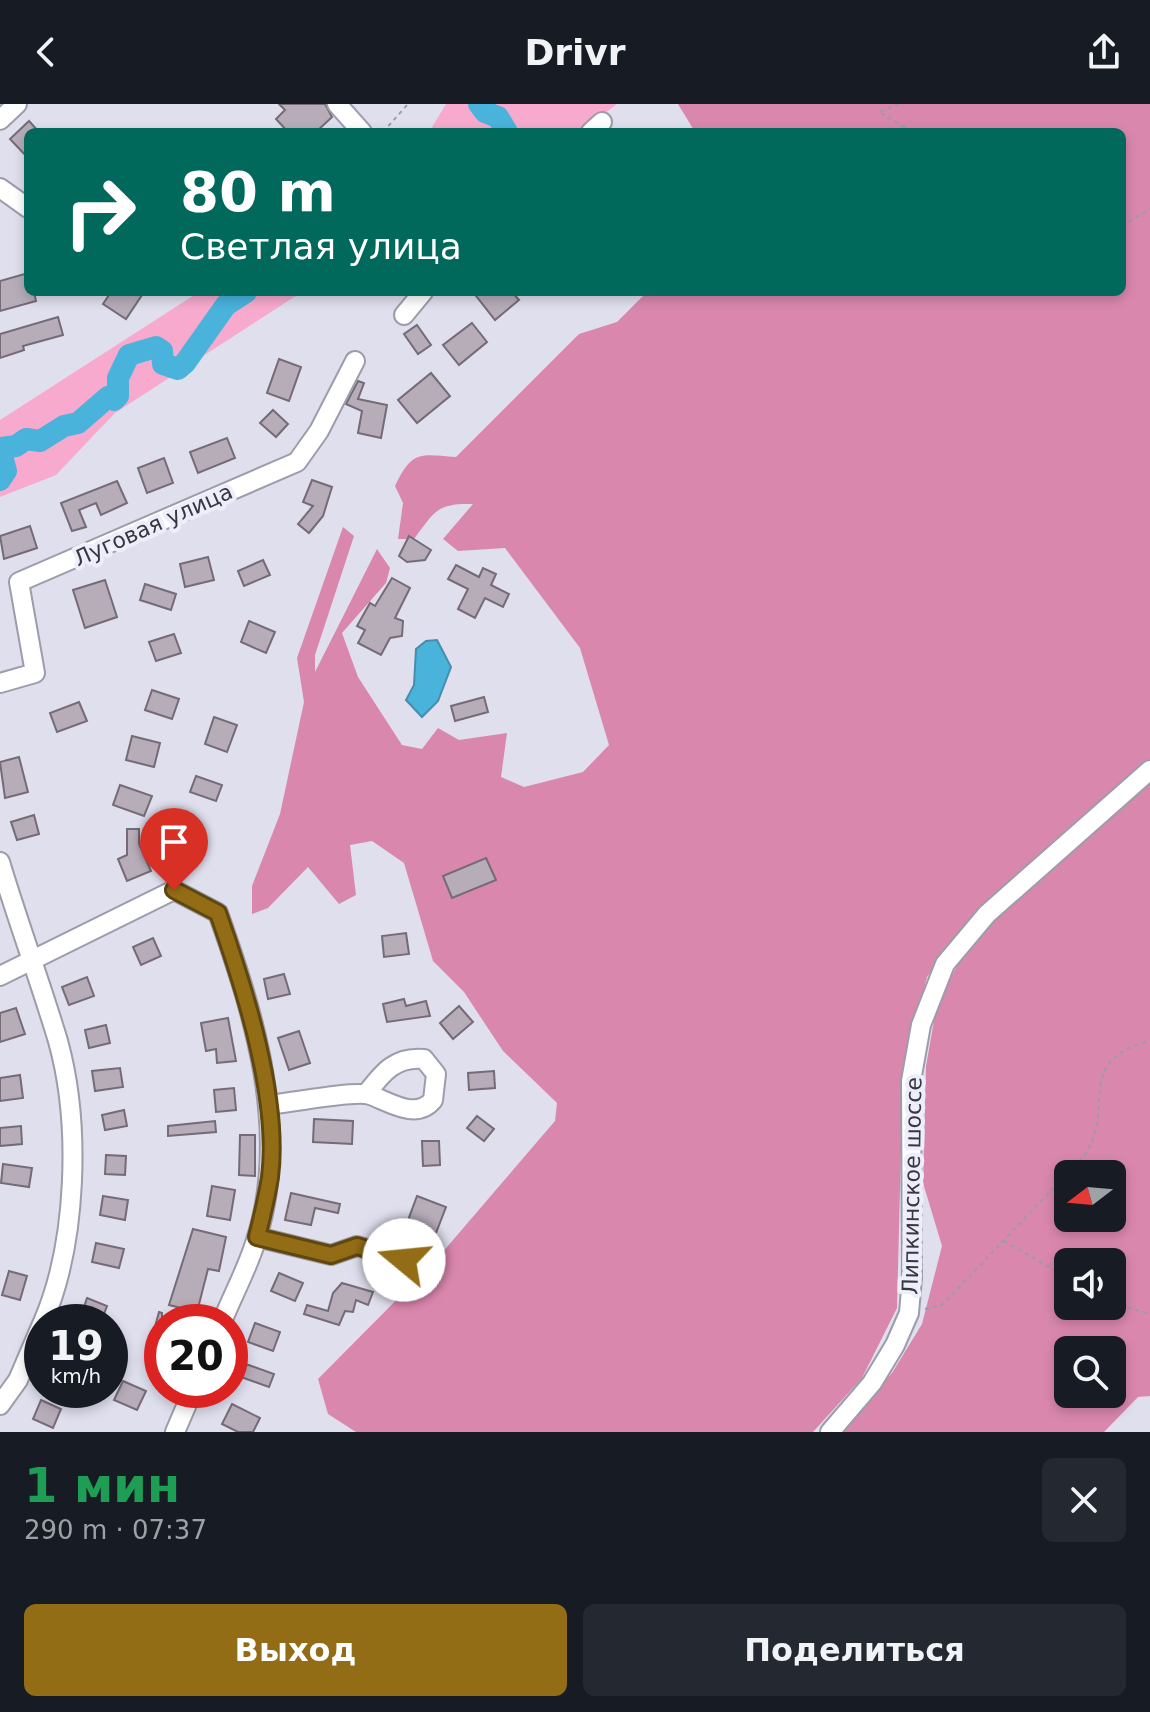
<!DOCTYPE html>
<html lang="ru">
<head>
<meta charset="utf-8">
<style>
  :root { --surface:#171b24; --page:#242831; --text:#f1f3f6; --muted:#9ea1a6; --accent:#936d16 }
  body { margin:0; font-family:"DejaVu Sans",sans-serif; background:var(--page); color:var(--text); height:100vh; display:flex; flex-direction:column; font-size:30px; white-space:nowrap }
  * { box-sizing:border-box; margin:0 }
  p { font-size:26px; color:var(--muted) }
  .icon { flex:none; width:44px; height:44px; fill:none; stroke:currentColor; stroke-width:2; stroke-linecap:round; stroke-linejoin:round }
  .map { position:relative; height:1328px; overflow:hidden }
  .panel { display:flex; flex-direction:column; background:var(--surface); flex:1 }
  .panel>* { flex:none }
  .hud { position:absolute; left:24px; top:24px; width:1102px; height:168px; border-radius:12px; box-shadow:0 4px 12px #0003; background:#00695c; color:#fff; overflow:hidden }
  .needle { width:52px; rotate:254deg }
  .fabs { position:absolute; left:1054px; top:1056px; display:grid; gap:16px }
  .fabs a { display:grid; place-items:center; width:72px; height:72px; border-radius:12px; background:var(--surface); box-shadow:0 4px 12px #0003; font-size:40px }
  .speed { position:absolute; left:24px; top:1200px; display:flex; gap:16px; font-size:40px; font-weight:700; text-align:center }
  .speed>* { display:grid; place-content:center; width:104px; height:104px; border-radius:50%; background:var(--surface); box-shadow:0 4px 12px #0003; line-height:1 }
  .speed small { font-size:20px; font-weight:400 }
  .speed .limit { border:12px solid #d22; background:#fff; color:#111 }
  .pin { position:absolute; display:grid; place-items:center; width:68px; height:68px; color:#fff; margin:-82px -34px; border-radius:50% 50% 50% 0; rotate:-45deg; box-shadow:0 0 8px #0007 }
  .pin .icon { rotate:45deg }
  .me { position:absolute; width:88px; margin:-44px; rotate:287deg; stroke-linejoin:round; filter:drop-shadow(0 0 6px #0008) }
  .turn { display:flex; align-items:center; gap:28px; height:168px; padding:0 24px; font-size:36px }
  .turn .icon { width:104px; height:104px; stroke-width:2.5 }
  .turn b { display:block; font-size:56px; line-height:68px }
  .round { display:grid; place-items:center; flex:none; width:84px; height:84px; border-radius:12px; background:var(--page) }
  .headline { display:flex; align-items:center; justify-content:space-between; height:136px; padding:0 24px }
  h1 { font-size:48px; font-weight:700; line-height:60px; color:#1e9e55 }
  .primary-button { display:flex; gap:16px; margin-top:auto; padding:16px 24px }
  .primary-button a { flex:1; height:92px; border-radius:12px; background:var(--accent); color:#fff; font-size:32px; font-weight:700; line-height:92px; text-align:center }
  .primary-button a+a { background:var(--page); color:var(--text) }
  header { display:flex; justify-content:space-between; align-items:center; height:104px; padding:0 24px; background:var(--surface); font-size:36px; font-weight:700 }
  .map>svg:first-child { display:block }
  .green { fill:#f7aacd }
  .forest { fill:#da87ae; fill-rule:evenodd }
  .water { fill:#4ab3dc; stroke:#458eac; stroke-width:2 }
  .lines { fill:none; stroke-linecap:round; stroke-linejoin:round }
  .river { stroke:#4ab3dc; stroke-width:22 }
  .building { fill:#b7adb9; stroke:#746b76; stroke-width:2 }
  .minor-casing { stroke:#9d9caa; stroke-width:22 }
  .path { stroke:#9c9ba7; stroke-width:2; stroke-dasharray:4 4; stroke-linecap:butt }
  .minor { stroke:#fff; stroke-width:18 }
  .route-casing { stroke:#60470e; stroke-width:20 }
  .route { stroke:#936d16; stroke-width:14 }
  .labels { text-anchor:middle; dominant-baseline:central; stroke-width:8; stroke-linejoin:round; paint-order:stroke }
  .street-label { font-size:22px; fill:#38373d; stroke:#eeedfc }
</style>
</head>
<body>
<header><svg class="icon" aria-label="back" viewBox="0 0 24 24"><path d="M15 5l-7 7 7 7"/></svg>Drivr<svg class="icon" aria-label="share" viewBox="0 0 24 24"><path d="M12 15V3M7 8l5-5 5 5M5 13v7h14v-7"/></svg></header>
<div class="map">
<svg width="1150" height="1328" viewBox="0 0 1150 1328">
  <rect width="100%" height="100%" fill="#e0dfee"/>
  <g class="green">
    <polygon points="446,0 617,0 580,28 429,28"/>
    <polygon points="199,188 312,188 294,193 115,309 56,371 0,393 0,316"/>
  </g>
  <g class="forest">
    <path d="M678,0H1150V655L977,808L927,873L903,966L897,1204L862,1274L813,1328H356L328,1310L318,1275L435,1157L555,1017L557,999L503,947L464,888L433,857L404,759L372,737L350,741L356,791L339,800L308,763L268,804L252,810V782L280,710L304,598L297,554L343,423L354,432L315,551V568L377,445L390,464L386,479L342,529L358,573L402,641L422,645L438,624L459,636L507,629L501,673L524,683L583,668L609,641L580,544L505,444L458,447L443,435L473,400C437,399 435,407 414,435H398L403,399L395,382C412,346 420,350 456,353L579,230L617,218L647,188H1122V28H695Z"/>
    <path d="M1150,675V1292L1138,1293L1104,1328H838L892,1269L922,1220L942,1142L923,1079L926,962L937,900L969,839L1007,801ZM1068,1070H1112V1114H1068ZM1068,1158H1112V1202H1068ZM1068,1246H1112V1290H1068Z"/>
  </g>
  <polygon class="water" points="437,536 451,563 438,597 422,613 406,596 414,581 416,545 426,537"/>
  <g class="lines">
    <g class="river">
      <polyline points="479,0 485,8 498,13 507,28"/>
      <polyline points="0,376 6,367 0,344 16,342 26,335 40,337 64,322 78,319 108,293 114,296 118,292 118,274 129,251 156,243 162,247 163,260 178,265 185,259 226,201 246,188"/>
    </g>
  </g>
  <g class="building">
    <polygon points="279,0 325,0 332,13 316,28 288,28 276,15 285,6"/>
    <polygon points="29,17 39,28 28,28 28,54 10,35"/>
    <polygon points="28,169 28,188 34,188 36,197 0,207 0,177"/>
    <polygon points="111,188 144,188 126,215 103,200"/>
    <polygon points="473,188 512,188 519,196 495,216"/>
    <polygon points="58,213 63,231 23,242 24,246 0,254 0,230"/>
    <polygon points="472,219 487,238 459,261 443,241"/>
    <polygon points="417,221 431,241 418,250 404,230"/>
    <polygon points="279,255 301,263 289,297 267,289"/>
    <polygon points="431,269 450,292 417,319 398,296"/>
    <polygon points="358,277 364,279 358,295 387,301 381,334 358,329 362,307 346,300"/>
    <polygon points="273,306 288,320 276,333 260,319"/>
    <polygon points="227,334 235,354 198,369 190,348"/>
    <polygon points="164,354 173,379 147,389 138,364"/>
    <polygon points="312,376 332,383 323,412 309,429 298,420 313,402 303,398"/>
    <polygon points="117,377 127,399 101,411 96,399 79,406 86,423 72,427 61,399"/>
    <polygon points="30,422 37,444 4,455 0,432"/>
    <polygon points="409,432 431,446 425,456 407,458 399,452"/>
    <polygon points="208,453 214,476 185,483 180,460"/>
    <polygon points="263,456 270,471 244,482 238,467"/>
    <polygon points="456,461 479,473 483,464 496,470 491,481 509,490 503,503 485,494 475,514 458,505 468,485 448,475"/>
    <polygon points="392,474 410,484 395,514 403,517 402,532 390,534 381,551 358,539 365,526 357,522 370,499 375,502"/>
    <polygon points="105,476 117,513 85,524 73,486"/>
    <polygon points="145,480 176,490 171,506 140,496"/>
    <polygon points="249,517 275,528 266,549 241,538"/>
    <polygon points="174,530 181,549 156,557 149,538"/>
    <polygon points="152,586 179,595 172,615 145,606"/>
    <polygon points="484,593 488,608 455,617 451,602"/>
    <polygon points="79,598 87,617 57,628 50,609"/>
    <polygon points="214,613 237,621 227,648 205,640"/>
    <polygon points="132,632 160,639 154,663 126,656"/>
    <polygon points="19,653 28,688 5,694 0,658"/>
    <polygon points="196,672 222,681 216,697 190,688"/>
    <polygon points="120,681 152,692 144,712 113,701"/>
    <polygon points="34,711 39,730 17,736 11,718"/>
    <polygon points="198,724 201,747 182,750 179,725"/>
    <polygon points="127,725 139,725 139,740 151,767 127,777 118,755 127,751"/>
    <polygon points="486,754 496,776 452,794 443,772"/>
    <polygon points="406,829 409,850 384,853 382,832"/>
    <polygon points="153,834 161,852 141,861 133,843"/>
    <polygon points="284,870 290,890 268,895 264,875"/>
    <polygon points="87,873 94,892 69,901 62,883"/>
    <polygon points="404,895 406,902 426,897 430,912 387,918 383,900"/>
    <polygon points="459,902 473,918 453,935 440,919"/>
    <polygon points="16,904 25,930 0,938 0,909"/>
    <polygon points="228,914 236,957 217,959 216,945 206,947 201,919"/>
    <polygon points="106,921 110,939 89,944 85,926"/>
    <polygon points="299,927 310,959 289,966 278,934"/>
    <polygon points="120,964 123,983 95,987 92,967"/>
    <polygon points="494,967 495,984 469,986 468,969"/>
    <polygon points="20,971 23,994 0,997 0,974"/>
    <polygon points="234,984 236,1006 216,1008 214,986"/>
    <polygon points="124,1006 127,1022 105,1026 102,1011"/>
    <polygon points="477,1012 494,1025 484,1037 467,1024"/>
    <polygon points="314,1015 353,1017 352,1040 313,1038"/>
    <polygon points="215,1017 216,1028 168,1032 168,1022"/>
    <polygon points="21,1022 22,1040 0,1042 0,1024"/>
    <polygon points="240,1031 255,1031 255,1072 239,1071"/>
    <polygon points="422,1037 439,1037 440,1061 423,1062"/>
    <polygon points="106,1051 126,1052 125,1071 105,1070"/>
    <polygon points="3,1060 32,1064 29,1083 1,1079"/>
    <polygon points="212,1082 235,1086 230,1116 207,1112"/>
    <polygon points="291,1089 340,1100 338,1109 315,1104 311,1121 285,1116"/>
    <polygon points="103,1092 128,1096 125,1116 100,1111"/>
    <polygon points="417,1092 446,1103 436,1129 407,1119"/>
    <polygon points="193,1125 226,1133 219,1167 208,1165 197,1208 169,1201"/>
    <polygon points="96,1139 124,1145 119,1164 92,1158"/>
    <polygon points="9,1167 27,1172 20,1196 2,1191"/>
    <polygon points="279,1169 303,1179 295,1197 271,1187"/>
    <polygon points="342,1179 373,1188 368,1201 356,1196 353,1208 345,1207 339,1221 304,1210 307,1201 328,1207 333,1189"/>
    <polygon points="87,1194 107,1202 101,1218 81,1212"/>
    <polygon points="159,1208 162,1209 162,1256 147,1252"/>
    <polygon points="255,1219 280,1228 273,1247 248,1238"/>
    <polygon points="243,1259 274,1270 269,1283 238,1272"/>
    <polygon points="123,1277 146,1287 137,1306 114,1296"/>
    <polygon points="41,1296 61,1305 53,1324 33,1315"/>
    <polygon points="232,1300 260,1314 253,1328 238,1328 222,1320"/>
  </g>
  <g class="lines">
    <g class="minor-casing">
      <g id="minor">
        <polyline points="337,0 362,28"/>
        <polyline points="0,16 17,0"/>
        <polyline points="591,28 602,18"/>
        <polyline points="0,84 28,104"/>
        <polyline points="404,211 423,188"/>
        <polyline points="0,579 35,569 19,478 297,358 319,327 355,257"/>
        <path d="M0,758C18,818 40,877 58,937C81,1020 77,1139 43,1218"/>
        <path d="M0,872L174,786L218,809C254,910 290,1026 257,1133C249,1162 233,1190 222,1218"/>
        <path d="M269,1001C288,999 356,986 370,991C388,997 416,1017 433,996L436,970L424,955C396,952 383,968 367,989"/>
        <polyline points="257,1133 331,1151 357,1142 404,1156 420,1139"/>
        <polyline points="0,1301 18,1276 42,1220"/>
        <polyline points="175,1328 193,1286"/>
        <polyline points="830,1328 872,1279 895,1241 909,1209 912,1174 911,977 921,921 945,860 987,810 1150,666"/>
      </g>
    </g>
    <g class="path">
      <polyline points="899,0 879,8 913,28"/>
      <polyline points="383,28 408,0"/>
      <polyline points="1122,122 1150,105"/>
      <polyline points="1004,1137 1068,1174"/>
      <polyline points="1112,1199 1150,1210"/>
      <path d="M925,1205L942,1201L1085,1051C1116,1004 1073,956 1150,937"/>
    </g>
    <use href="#minor" class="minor"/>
  </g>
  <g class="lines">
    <g class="route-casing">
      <path id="route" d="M174,786L218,809C244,883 280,994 270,1073C267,1093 262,1113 257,1133L331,1151L357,1142L404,1156"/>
    </g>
    <use href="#route" class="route"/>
  </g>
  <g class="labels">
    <g class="street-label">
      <text transform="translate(153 421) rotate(-24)">Луговая улица</text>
      <text transform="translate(912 1082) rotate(-89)">Липкинское шоссе</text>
    </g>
  </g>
</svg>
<div class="fabs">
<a><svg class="needle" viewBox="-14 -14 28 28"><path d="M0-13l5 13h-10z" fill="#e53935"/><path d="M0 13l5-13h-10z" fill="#9ea1a6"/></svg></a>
<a><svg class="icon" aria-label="sound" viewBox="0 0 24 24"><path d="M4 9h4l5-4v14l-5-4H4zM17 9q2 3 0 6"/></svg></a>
<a><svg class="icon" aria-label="search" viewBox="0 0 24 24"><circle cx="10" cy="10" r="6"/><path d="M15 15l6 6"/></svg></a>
</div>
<div class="speed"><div>19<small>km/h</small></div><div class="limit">20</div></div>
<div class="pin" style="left:174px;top:786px;background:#d93025"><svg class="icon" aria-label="arrive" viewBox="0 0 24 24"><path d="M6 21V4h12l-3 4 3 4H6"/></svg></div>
<svg class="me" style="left:404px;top:1156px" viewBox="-20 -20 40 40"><circle r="19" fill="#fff"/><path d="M0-13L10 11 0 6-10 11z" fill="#936d16"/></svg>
<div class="hud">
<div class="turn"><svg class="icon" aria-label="right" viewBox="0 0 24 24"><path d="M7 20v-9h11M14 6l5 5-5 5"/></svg><div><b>80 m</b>Светлая улица</div></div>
</div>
</div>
<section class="panel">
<div class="headline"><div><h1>1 мин</h1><p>290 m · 07:37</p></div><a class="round"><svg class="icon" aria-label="close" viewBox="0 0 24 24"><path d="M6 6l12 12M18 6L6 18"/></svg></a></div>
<div class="primary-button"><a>Выход</a><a>Поделиться</a></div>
</section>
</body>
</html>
